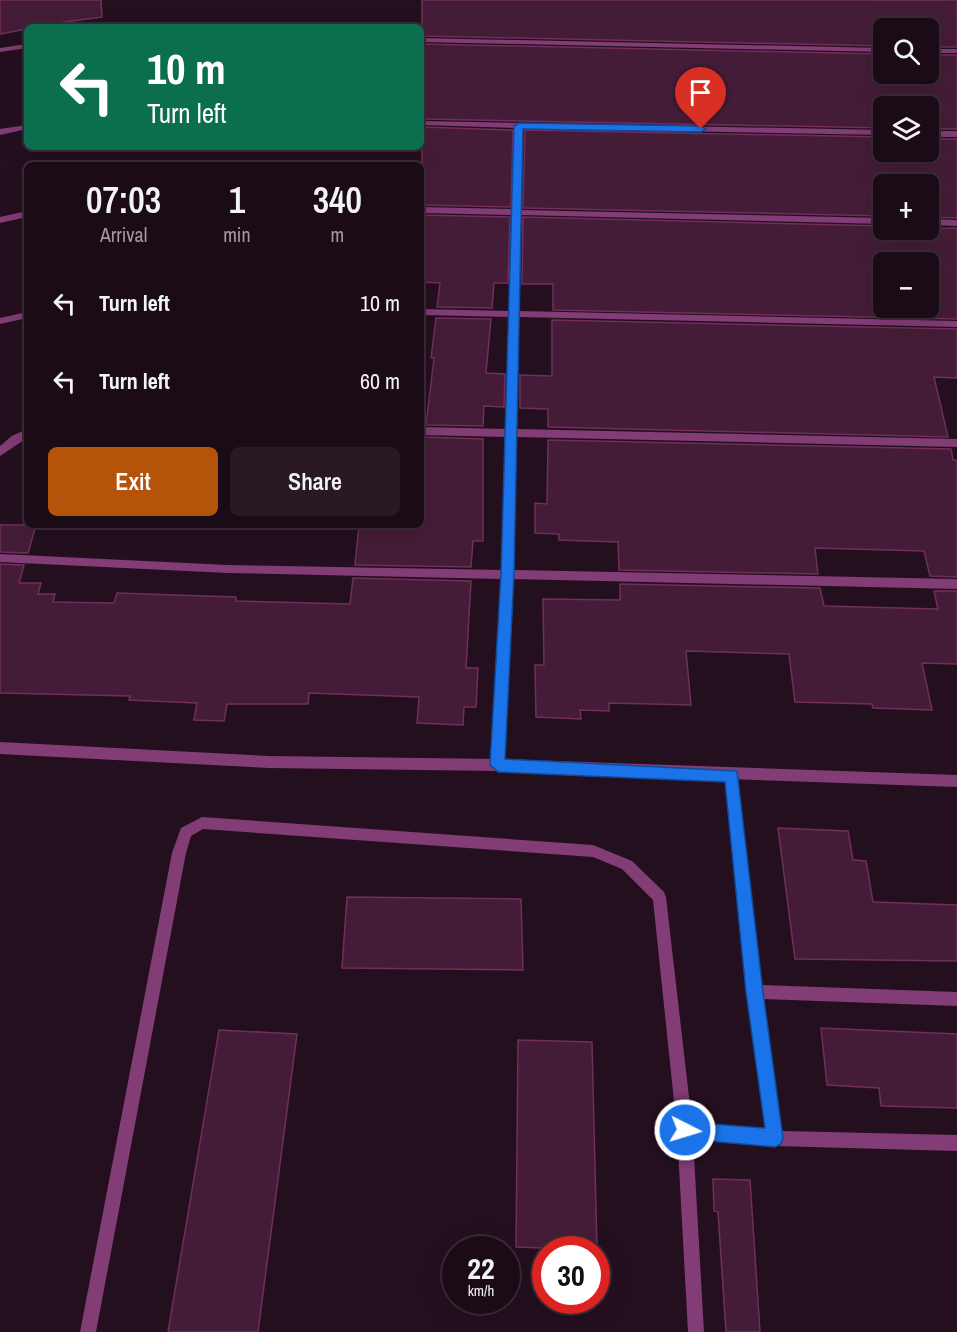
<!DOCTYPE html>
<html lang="en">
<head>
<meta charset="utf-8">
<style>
  :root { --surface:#1b0b16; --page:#281923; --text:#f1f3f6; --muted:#a09ba1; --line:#392b35; --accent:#b45309 }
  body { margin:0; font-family:"Archivo Narrow",sans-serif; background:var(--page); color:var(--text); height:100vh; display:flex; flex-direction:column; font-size:22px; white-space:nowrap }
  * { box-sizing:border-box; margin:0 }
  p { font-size:20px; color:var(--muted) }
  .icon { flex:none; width:33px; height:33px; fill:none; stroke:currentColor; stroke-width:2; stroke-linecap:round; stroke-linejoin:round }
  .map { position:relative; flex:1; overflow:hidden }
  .drawer { position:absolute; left:24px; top:162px; width:400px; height:366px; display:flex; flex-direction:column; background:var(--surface); border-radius:9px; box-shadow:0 6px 24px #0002,0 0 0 2px var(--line) }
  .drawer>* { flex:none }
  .hud { position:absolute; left:24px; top:24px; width:400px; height:126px; border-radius:9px; box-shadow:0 6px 24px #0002,0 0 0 2px var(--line); background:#0b6e4f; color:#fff; overflow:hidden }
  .fabs { position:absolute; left:873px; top:18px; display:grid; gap:12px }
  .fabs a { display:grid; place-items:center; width:66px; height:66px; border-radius:9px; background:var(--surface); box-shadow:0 6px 24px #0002,0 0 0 2px var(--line); font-size:30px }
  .speed { position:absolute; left:442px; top:1236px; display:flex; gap:12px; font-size:30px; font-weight:700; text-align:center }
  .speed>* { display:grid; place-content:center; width:78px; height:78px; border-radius:50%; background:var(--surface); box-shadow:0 6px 24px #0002,0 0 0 2px var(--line); line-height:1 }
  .speed small { font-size:15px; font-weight:400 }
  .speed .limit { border:9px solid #d22; background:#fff; color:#111 }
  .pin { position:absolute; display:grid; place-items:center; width:51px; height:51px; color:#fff; margin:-62px -26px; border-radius:50% 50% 50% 0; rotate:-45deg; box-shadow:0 0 6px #0007 }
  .pin .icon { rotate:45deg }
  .me { position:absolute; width:66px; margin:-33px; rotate:95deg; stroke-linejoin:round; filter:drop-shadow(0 0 4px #0008) }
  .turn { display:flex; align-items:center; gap:21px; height:126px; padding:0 24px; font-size:27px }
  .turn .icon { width:78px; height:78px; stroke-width:2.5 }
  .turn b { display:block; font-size:42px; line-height:51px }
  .eta { display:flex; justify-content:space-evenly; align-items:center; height:102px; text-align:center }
  .eta b { font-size:36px; font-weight:600; line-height:42px }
  .primary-button { display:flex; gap:12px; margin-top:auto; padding:12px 24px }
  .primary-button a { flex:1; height:69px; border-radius:9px; background:var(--accent); color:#fff; font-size:24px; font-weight:600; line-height:69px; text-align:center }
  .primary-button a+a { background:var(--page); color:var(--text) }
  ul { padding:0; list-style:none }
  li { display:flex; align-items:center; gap:18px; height:78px; padding:0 24px }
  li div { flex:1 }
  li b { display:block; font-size:22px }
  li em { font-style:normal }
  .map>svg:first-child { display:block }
  .building { fill:#451c37; stroke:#702f5a; stroke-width:1.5; fill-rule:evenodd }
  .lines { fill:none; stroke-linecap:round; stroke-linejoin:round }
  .minor { fill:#823c76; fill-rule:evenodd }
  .tertiary { fill:#823c76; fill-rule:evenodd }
  .route { fill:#1a73e8; stroke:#114b97; stroke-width:1.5 }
</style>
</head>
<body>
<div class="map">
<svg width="957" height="1332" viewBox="0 0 957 1332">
  <rect width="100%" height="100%" fill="#240f1e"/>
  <g class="building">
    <polygon points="0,0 101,0 102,17 27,27 27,29 0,34"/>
    <polygon points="422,0 957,0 957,47 928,47 928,28 884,28 884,46 422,36"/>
    <polygon points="422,44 884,54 884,74 928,74 928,55 957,55 957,129 928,129 928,106 884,106 884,128 422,119"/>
    <polygon points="422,127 513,130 511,207 422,205"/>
    <polygon points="525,130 884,137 884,152 928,152 928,139 957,139 957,218 928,217 928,184 884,184 884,216 523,208"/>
    <polygon points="422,215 510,217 508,283 494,283 492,308 437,307 440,283 422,282"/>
    <path d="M523,217L884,226V230L957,228V319L553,310V284H522ZM884,262H928V308H884Z"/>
    <polygon points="436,318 491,319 486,373 505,374 504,407 484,406 483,426 426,425 434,358 431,358"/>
    <polygon points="552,320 957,329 957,378 934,377 948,437 548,427 548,409 520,408 520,375 552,376"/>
    <polygon points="424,437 483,439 483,541 473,541 471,567 355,565 359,525 422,525 422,461"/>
    <polygon points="548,440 951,449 953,460 957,460 957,577 930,576 924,551 815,548 818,574 619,570 618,542 559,540 559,534 535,533 535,503 547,504"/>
    <polygon points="0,525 36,525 28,553 0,552"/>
    <polygon points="0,564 24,565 19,583 41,583 38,594 55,594 53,602 114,603 117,593 236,597 236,601 350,604 353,578 471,581 466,668 478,668 476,707 464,707 463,725 417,723 419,697 309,693 308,704 227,704 224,721 194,720 197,703 129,700 130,696 0,693"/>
    <polygon points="620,584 820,588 824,606 938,609 934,591 957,591 957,664 922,663 932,710 873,708 872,704 795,702 789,654 686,651 691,705 609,703 609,711 580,710 581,719 536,717 535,665 544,665 543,599 620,600"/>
    <polygon points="778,828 848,831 853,860 866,861 873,902 957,905 957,961 795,959"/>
    <polygon points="347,897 521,899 523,970 342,968"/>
    <polygon points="821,1028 957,1034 957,1108 881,1106 879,1088 827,1085"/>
    <polygon points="219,1030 297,1034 258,1332 168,1332"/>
    <polygon points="518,1040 592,1042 597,1250 516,1247"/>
    <polygon points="713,1179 750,1180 760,1332 726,1332 718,1212 714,1211"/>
  </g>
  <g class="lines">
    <g class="minor">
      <polygon points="422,121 884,130 884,135 523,128 521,210 884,218 884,224 521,215 519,311 957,321 957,327 519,317 517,429 957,439 957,447 517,437 514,570 957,579 957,589 513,579 504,765 502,769 498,771 494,769 492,765 502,579 228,573 0,562 0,554 228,565 502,570 506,437 422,435 422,427 506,429 509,317 422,315 422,309 510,311 512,215 422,213 422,207 513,209 515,128 422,125"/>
      <polygon points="27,125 27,129 0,135 0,129"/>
      <rect x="928" y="131" width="29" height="6"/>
      <polygon points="27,211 27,217 0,223 0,217"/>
      <polygon points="928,219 957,220 957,226 928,225"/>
      <polygon points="27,312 27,318 0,324 0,318"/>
      <polygon points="27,429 27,438 0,456 0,446 12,436"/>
      <polygon points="732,769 737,771 738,775 761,985 957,992 957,1006 763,999 782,1131 957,1135 957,1151 775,1146 693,1138 704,1332 688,1332 677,1130 653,900 622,869 593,857 203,829 191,836 186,853 96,1332 80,1332 172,853 181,828 202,817 593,845 632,861 664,892 666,897 692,1123 766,1130 748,992 726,775 727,771"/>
    </g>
    <g class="tertiary">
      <polygon points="422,38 884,48 884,52 422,42"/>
      <polygon points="27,44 27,48 0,52 0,48"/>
      <rect x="928" y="49" width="29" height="4"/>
      <polygon points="0,742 269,756 498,759 957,775 957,787 498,771 269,768 0,754"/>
    </g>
  </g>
  <polygon class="route" points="519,123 701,126 706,129 701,132 523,129 514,573 505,759 737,771 763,992 783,1138 781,1144 775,1147 685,1139 679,1137 677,1130 679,1124 685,1122 765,1128 746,992 725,782 498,772 490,765 501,573 514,126"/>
</svg>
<div class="fabs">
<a><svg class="icon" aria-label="search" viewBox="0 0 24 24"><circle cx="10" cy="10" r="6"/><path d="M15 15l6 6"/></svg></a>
<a><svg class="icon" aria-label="layers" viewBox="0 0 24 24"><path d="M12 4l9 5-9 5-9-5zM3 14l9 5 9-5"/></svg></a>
<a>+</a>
<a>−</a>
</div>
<div class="speed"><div>22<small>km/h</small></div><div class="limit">30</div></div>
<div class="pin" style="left:701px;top:129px;background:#d93025"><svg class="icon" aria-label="arrive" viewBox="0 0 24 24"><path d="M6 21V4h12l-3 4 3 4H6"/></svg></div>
<svg class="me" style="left:685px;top:1130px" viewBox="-20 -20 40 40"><circle r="17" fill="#1a73e8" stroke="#fff" stroke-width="3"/><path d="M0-11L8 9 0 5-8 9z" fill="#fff"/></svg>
<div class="hud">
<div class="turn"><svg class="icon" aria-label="left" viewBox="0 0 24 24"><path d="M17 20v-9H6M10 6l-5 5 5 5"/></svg><div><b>10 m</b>Turn left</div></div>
</div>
<section class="drawer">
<div class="eta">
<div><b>07:03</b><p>Arrival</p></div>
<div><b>1</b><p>min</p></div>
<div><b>340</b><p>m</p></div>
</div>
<ul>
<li><svg class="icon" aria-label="left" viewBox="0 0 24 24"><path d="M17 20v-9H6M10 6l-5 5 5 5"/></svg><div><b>Turn left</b></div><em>10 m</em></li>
<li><svg class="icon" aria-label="left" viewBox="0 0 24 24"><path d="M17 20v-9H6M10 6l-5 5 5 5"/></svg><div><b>Turn left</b></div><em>60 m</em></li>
</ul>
<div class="primary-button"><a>Exit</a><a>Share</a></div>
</section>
</div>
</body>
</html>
